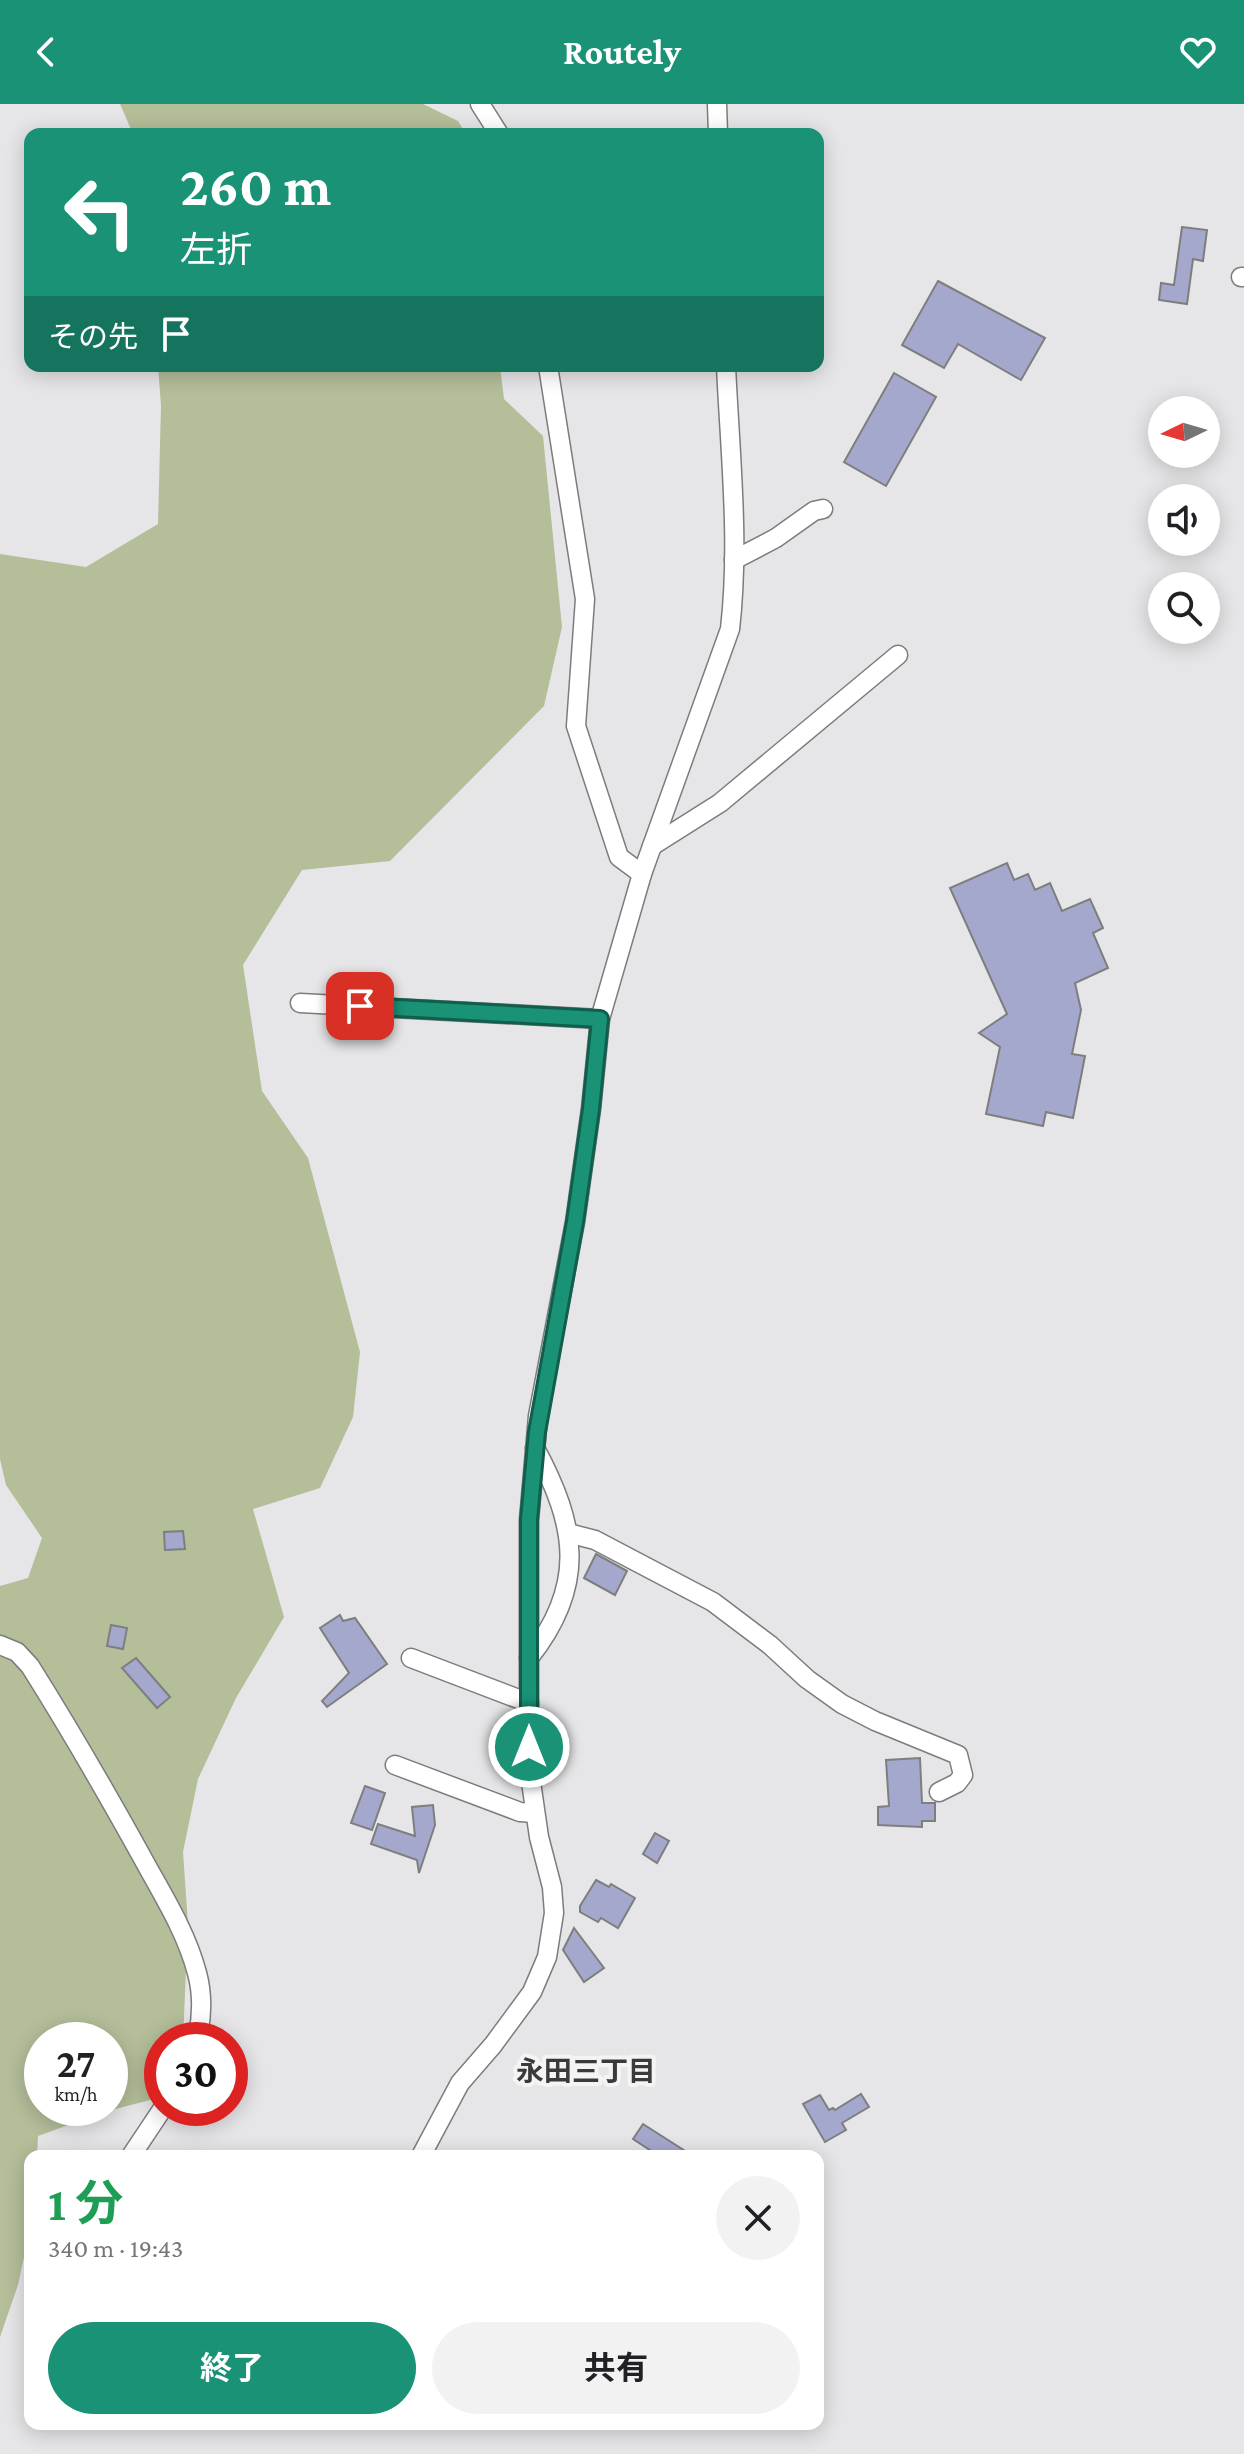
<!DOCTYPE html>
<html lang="ja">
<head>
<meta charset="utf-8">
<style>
  :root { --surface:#fff; --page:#f2f2f2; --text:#202124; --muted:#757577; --accent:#199276 }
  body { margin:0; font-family:"Crimson Pro","Noto Sans JP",serif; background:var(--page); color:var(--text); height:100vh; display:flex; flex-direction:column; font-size:30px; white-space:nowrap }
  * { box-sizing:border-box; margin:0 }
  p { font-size:26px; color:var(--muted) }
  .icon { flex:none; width:44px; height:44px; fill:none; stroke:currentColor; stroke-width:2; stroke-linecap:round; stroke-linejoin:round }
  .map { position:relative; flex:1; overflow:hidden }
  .sheet { position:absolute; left:24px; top:2046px; width:800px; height:280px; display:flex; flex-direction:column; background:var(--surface); border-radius:16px; box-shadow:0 4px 20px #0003 }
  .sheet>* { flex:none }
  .guide { position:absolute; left:24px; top:24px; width:800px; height:244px; border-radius:16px; box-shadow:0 4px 20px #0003; background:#199276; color:#fff; overflow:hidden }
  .needle { width:52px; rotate:265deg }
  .tools { position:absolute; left:1148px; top:292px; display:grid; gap:16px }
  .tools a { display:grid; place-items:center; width:72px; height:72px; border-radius:50%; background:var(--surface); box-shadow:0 4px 20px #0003; font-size:40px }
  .speed { position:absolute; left:24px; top:1918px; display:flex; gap:16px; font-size:40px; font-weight:700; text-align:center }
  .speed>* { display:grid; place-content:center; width:104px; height:104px; border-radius:50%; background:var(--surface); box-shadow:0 4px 20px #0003; line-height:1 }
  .speed small { font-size:20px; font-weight:400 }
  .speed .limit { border:12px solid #d22; background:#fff; color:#111 }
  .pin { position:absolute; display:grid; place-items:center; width:68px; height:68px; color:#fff; margin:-34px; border-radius:16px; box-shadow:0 4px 12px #0006 }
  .me { position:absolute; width:88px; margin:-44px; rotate:0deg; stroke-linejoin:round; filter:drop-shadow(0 0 6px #0008) }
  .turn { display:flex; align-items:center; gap:28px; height:168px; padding:0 24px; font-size:36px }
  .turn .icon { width:104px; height:104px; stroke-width:2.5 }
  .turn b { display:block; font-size:56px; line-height:68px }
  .then { display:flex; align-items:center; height:76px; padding:0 24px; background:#0003; gap:16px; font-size:30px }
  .round { display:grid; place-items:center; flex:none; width:84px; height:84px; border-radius:42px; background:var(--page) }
  .head { display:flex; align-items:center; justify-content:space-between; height:136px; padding:0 24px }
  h1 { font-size:48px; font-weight:700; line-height:60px; color:#1e9e55 }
  .cta { display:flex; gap:16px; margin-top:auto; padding:16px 24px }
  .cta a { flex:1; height:92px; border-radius:48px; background:var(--accent); color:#fff; font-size:32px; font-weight:700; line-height:92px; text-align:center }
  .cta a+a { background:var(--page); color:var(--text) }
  header { display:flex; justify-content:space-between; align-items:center; height:104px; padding:0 24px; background:var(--accent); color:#fff; font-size:36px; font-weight:700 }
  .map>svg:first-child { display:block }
  .green { fill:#b4be99; fill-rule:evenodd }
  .building { fill:#a5a8cd; stroke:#7e7e7f; stroke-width:2 }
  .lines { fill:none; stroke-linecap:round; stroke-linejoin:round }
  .street-casing { stroke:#7c7c7e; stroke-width:21 }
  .street { stroke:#fff; stroke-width:18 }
  .route-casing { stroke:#105f4d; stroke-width:20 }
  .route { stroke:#199276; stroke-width:14 }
  .labels { text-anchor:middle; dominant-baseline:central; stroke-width:8; stroke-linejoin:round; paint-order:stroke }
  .neighbourhood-label { font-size:28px; font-weight:bold; fill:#3a3a3b; stroke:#f4f4f5 }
</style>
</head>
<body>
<header><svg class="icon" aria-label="back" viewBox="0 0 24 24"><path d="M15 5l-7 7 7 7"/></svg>Routely<svg class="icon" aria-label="heart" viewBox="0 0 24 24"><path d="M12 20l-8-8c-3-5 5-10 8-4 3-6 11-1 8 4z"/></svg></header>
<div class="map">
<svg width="1244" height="2350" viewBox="0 0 1244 2350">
  <rect width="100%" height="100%" fill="#e6e6e8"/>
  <g class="green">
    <polygon points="120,0 423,0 458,17 466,30 133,30"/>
    <path d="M158,262H500L504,295L543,332L562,523L544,602L390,757L302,766L243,861L262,987L308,1054L360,1248L353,1313L320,1384L253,1405L284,1513L236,1594L198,1675L183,1748L188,1820L183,1936H162V1984L154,1995L104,2008L38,2032L37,2052H30V2125L18,2181L0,2233V1482L28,1474L42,1434L6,1381L0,1355V450L86,463L158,420L161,302ZM42,1936H110V2004H42Z"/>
  </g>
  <g class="building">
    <polygon points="1182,123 1207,126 1203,157 1193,155 1187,200 1159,196 1161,179 1174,181"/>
    <polygon points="938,177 1045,234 1021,276 958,240 944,264 902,241"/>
    <polygon points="894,269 936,293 886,382 844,358"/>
    <polygon points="1007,759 1014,776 1028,770 1035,786 1050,779 1062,807 1090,795 1103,824 1093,829 1108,864 1075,879 1081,906 1072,950 1085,952 1073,1014 1046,1008 1043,1022 986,1010 1000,943 979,929 1007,910 950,784"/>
    <polygon points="183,1427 185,1445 165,1446 164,1428"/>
    <polygon points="596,1450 627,1467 615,1491 584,1474"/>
    <polygon points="340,1511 343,1517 355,1514 387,1560 327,1603 322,1597 349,1569 320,1524"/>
    <polygon points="111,1521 127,1524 123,1545 107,1542"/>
    <polygon points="136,1554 170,1593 157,1604 122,1564"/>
    <polygon points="920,1654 922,1699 935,1699 935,1717 922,1717 922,1723 878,1721 878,1703 889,1702 886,1656"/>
    <polygon points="365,1682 385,1689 372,1726 351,1719"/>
    <polygon points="433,1701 435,1721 419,1769 417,1756 371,1740 378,1720 415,1732 412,1703"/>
    <polygon points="655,1729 669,1737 657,1759 643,1750"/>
    <polygon points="596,1776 609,1783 611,1780 635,1794 618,1824 601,1814 598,1818 580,1808 580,1802"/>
    <polygon points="574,1824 604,1864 584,1878 563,1846"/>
    <polygon points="861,1990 869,2003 842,2019 846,2026 825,2038 803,2000 820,1991 829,2006 833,2004 835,2006"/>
    <polygon points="643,2020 693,2052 659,2052 633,2035"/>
  </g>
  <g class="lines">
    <g class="street-casing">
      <g id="street">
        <polyline points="480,0 499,30"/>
        <polyline points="717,0 718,30"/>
        <polyline points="1241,173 1244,173"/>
        <polyline points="548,262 585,495 576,622 619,753 642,770"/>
        <polyline points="734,456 776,434 814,407 823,405"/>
        <polyline points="652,742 720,699 898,551"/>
        <polyline points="300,899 600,915"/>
        <polyline points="568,1429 595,1436 713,1498 770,1541 807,1575 842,1600 875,1617 958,1651 963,1671 957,1679 939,1688"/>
        <path d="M0,1541L17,1548L30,1562C69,1624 106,1688 142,1753C162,1790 186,1827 197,1869C203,1891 202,1914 197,1936"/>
        <polyline points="411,1554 529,1599"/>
        <path d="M529,1554C587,1481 577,1422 535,1344"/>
        <polyline points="395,1661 520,1708 534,1709"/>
        <polyline points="131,2052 163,2004"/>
        <path d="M421,2052L460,1979L493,1941L532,1888L547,1853L554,1809L552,1783L539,1733L529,1664V1416L538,1312L575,1118L591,1005L600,915L642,770L730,525C740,439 730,349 726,262"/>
      </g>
    </g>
    <use href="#street" class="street"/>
  </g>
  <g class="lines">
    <g class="route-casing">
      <polyline id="route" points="360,902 600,915 591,1005 575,1118 537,1328 529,1416 529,1643"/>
    </g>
    <use href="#route" class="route"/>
  </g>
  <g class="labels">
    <g class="neighbourhood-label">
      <text x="586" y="1967">永田三丁目</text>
    </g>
  </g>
</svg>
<div class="tools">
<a><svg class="needle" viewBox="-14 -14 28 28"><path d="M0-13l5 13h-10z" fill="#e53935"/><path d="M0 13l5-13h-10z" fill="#757577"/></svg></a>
<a><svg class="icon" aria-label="sound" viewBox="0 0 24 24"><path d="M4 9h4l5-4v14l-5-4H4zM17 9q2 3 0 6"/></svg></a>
<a><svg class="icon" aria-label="search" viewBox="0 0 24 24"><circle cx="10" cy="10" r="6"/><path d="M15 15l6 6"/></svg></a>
</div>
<div class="speed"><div>27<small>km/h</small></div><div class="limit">30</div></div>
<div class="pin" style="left:360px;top:902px;background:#d93025"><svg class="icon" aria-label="arrive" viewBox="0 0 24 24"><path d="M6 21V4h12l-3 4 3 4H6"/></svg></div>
<svg class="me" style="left:529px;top:1643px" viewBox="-20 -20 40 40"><circle r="17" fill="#199276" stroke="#fff" stroke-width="3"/><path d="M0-11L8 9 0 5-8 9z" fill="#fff"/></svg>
<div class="guide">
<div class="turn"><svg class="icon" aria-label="left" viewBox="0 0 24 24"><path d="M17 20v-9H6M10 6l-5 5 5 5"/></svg><div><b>260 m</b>左折</div></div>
<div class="then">その先<svg class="icon" aria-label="arrive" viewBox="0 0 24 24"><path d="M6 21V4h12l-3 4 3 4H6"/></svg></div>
</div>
<section class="sheet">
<div class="head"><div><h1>1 分</h1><p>340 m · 19:43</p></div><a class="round"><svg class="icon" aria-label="close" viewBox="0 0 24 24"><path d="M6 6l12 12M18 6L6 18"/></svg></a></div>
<div class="cta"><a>終了</a><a>共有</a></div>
</section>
</div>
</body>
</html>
